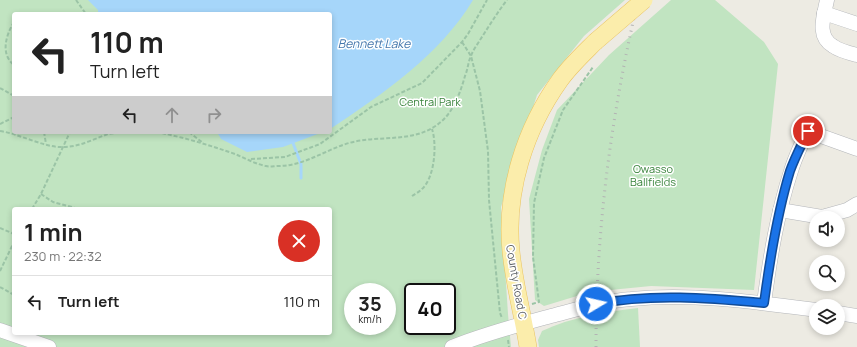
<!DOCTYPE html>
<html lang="en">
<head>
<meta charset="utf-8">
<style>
  :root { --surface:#fff; --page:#f6f6f6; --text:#222; --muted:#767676; --line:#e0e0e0 }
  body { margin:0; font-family:Manrope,sans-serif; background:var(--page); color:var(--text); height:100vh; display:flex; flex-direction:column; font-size:15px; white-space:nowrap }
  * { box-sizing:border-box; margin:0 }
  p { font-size:13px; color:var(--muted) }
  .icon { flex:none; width:22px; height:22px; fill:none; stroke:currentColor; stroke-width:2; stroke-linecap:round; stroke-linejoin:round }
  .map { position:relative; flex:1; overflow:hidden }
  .sheet { position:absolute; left:12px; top:207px; width:320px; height:128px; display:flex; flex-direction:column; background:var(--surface); border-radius:4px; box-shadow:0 2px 6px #0003 }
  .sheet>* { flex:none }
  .guide { position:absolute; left:12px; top:12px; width:320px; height:122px; border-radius:4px; box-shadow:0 2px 6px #0003; background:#fff; color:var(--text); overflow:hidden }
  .fabs { position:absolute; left:809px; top:211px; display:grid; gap:8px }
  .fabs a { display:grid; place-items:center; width:36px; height:36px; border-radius:50%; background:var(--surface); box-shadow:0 2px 6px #0003; font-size:20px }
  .speed { position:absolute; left:344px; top:283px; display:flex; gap:8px; font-size:20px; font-weight:700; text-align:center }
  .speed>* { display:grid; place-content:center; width:52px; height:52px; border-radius:50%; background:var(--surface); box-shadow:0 2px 6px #0003; line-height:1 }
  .speed small { font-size:10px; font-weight:400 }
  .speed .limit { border:2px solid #111; border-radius:6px; background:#fff; color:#111 }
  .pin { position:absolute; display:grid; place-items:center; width:34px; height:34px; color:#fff; margin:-17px; border:2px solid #fff; border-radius:50%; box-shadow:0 1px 4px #0007 }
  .me { position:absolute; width:44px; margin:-22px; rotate:81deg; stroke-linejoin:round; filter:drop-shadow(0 0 3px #0008) }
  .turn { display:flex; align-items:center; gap:14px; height:84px; padding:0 12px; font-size:18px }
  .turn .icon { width:52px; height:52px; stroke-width:2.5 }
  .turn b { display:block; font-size:28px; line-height:34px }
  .lanes { display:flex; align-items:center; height:38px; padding:0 12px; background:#0003; justify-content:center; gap:20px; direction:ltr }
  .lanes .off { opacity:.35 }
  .round { display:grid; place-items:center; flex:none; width:42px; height:42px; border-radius:21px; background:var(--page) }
  .overview { display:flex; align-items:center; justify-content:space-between; height:68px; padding:0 12px }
  h1 { font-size:24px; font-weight:700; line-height:30px }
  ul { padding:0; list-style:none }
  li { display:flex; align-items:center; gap:12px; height:52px; padding:0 12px; border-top:1px solid var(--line) }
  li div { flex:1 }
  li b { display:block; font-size:15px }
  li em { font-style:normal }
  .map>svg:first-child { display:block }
  .green { fill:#c1e4c1; fill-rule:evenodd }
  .water { fill:#a6d6fa }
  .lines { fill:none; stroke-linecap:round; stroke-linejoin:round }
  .stream { stroke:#a6d6fa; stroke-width:3 }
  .minor-casing { stroke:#b4b6ba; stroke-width:15 }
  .major-casing { stroke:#eac360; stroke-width:18 }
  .path { stroke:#9bc4a6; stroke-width:2; stroke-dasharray:4 2; stroke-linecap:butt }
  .minor { stroke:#fff; stroke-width:14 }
  .major { stroke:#fbedab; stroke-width:17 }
  .rail { stroke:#b2b3b3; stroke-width:3; stroke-dasharray:1 5; stroke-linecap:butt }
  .major-bridge-casing { stroke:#eac360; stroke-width:18; stroke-linecap:butt }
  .major-bridge { stroke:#fbedab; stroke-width:17 }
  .route-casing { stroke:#114b97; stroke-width:10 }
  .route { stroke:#1a73e8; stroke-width:7 }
  .labels { text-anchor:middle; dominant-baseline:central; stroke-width:3; stroke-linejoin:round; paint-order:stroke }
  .park-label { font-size:11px; fill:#3a843d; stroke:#fff }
  .street-label { font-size:11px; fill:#5b5f63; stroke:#fff }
  .water-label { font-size:12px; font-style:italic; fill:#4477ac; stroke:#fff }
</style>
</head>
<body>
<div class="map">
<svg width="857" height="347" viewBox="0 0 857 347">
  <rect width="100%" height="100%" fill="#edebe3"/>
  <g class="green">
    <path d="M0,0H625L584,36L537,95L501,207L508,314L511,347H0ZM14,14H330V132H14ZM14,209H330V333H14ZM353,292H387V326H353ZM413,292H447V326H413Z"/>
    <polygon points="671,0 715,0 764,42 778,64 754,290 651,286 590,292 544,306 535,300 529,199 542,150 557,110 609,55"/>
    <path d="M638,308L640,347H539L538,340L542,331C571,317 606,312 638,308Z"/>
  </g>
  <g class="water">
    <path d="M88,0H473C440,55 383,94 330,129V14H98V10Z"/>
    <polygon points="217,132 323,132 283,147 247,152 221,139"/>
  </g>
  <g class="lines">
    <polyline class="stream" points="293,143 301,164 301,178"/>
    <g class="minor-casing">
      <g id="minor">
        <path d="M827,0C824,16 816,36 833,46C840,51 849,53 857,55"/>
        <polyline points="824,13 857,24"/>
        <polyline points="780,210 822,217 847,210 857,204"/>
        <path d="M764,303C770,258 777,214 791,171C795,157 802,144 807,131L857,149"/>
        <polyline points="838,313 857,316"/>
        <polyline points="0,330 49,347"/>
        <path d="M452,347C484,334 518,325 551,316C578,309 604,301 631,299C693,293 755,302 816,310"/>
      </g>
    </g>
    <g class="major-casing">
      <path id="major" d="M528,347C523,315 514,284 511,251C505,191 525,129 560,80C570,66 583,54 595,42"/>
    </g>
    <g class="path">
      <polyline points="76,0 86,14"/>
      <path d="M14,22C6,35 0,54 14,65"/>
      <polyline points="462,42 471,56 480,91 488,151 489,200 500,313 502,318"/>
      <polyline points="0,88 14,96"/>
      <polyline points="0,124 14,117"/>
      <path d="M0,131C20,134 45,148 63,147C79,147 94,139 108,134C113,133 119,133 124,132"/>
      <polyline points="44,132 46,144"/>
      <path d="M156,132C183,137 209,145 235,154C245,158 255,164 266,166C270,167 274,166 278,166C304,166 325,150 349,143C381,134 418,145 444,119C455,108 461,90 465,76C468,69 468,62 471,56C473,50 477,45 480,40C489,26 497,13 507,0"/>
      <polyline points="189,132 203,143"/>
      <polyline points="251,159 285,157 320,144 371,107 422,83 462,42 468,34 487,0"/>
      <polyline points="41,194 53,202 79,209"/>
      <path d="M412,196C415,194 419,192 422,189C435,177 437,144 432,129"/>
      <polyline points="32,209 41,194 70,132"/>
      <polyline points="0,228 14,234"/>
      <polyline points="0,271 14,242"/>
      <polyline points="0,287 14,295"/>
      <polyline points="532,304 539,302 533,257 534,203 544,158 563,110 593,67"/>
      <polyline points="508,340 509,347"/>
    </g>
    <use href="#minor" class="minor"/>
    <use href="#major" class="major"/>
    <path class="rail" d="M596,347C596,228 611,116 638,0"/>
    <g class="major-bridge-casing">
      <polyline id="major-bridge" points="595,42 644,0"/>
    </g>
    <use href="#major-bridge" class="major-bridge"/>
  </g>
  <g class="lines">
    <g class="route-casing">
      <path id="route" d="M596,304C652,293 708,298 764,303C770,258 777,214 790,171C795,157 802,144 808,131"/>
    </g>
    <use href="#route" class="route"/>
  </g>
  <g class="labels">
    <g class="park-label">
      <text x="430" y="101">Central Park</text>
      <text x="653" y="168">Owasso<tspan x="653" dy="13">Ballfields</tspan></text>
    </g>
    <g class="street-label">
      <text transform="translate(517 282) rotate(80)">County Road C</text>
    </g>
    <g class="water-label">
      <text x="374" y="43">Bennett Lake</text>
    </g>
  </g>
</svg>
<div class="fabs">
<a><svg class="icon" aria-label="sound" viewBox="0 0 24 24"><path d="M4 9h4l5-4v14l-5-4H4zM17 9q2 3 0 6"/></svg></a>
<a><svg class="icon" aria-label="search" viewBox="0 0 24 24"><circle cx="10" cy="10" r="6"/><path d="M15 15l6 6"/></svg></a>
<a><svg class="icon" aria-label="layers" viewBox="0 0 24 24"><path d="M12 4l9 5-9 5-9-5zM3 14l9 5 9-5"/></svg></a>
</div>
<div class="speed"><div>35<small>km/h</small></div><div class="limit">40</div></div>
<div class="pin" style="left:808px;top:131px;background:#d93025"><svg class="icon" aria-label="arrive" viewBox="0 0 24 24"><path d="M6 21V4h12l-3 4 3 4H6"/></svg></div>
<svg class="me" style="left:596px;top:304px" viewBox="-20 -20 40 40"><circle r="17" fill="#1a73e8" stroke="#fff" stroke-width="3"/><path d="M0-11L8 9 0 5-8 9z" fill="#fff"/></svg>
<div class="guide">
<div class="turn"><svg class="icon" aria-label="left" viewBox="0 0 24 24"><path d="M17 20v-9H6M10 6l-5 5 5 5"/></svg><div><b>110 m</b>Turn left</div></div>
<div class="lanes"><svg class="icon" aria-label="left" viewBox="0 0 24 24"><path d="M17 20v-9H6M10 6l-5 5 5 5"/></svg><svg class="icon off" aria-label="ahead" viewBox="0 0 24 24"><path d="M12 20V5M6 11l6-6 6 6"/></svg><svg class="icon off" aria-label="right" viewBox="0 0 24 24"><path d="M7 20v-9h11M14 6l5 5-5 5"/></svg></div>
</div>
<section class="sheet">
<div class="overview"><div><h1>1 min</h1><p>230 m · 22:32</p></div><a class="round" style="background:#d93025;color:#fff"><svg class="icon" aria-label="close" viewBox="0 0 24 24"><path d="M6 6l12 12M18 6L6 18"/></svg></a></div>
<ul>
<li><svg class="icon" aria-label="left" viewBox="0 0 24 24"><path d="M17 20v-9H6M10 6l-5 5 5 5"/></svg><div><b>Turn left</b></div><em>110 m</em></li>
</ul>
</section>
</div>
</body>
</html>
